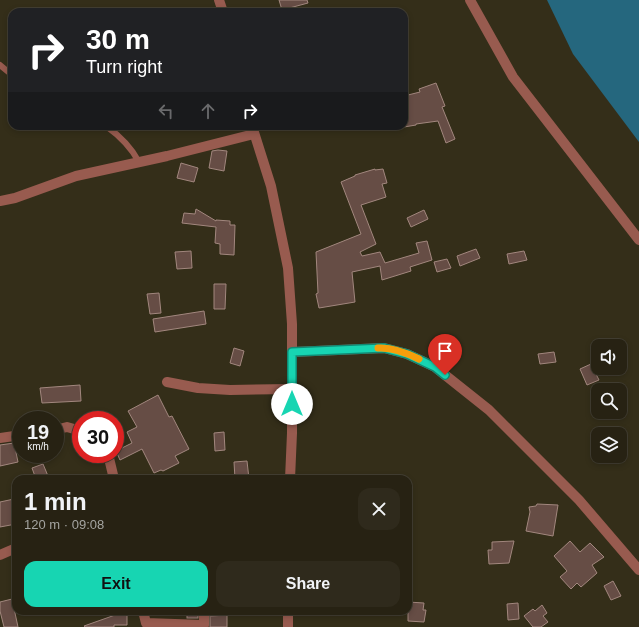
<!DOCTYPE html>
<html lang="en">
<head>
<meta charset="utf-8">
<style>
  :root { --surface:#272213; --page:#2f2a1c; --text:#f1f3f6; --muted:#a4a4a0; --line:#433f33; --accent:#17d5b2 }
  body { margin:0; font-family:Arial,sans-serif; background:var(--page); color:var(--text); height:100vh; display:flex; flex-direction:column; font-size:15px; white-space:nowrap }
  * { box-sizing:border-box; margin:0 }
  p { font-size:13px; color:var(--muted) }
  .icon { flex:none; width:22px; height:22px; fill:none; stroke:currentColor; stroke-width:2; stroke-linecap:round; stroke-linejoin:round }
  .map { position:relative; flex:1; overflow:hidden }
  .details { position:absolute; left:12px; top:475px; width:400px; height:140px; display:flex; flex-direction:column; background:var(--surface); border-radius:12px; box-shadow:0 2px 6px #0003,0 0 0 1px var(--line) }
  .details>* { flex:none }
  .banner { position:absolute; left:8px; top:8px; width:400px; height:122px; border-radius:12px; box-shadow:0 2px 6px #0003,0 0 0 1px var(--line); background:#202124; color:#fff; overflow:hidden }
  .controls { position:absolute; left:591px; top:339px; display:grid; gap:8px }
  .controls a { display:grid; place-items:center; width:36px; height:36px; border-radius:8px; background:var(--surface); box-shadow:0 2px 6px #0003,0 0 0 1px var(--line); font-size:20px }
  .speed { position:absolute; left:12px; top:411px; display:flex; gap:8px; font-size:20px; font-weight:700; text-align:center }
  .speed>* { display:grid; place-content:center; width:52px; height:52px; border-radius:50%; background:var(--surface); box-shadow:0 2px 6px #0003,0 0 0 1px var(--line); line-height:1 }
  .speed small { font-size:10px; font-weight:400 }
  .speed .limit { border:6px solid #d22; background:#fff; color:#111 }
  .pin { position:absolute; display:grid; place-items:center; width:34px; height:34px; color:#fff; margin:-41px -17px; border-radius:50% 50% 50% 0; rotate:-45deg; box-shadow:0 0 4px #0007 }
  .pin .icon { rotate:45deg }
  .me { position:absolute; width:44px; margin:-22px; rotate:0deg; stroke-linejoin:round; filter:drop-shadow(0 0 3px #0008) }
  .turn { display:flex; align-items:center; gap:14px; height:84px; padding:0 12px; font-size:18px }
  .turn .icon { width:52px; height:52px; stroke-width:2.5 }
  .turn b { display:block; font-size:28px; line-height:34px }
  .lanes { display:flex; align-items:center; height:38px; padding:0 12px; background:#0003; justify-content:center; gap:20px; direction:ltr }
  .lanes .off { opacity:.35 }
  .round { display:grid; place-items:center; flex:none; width:42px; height:42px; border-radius:12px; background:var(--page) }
  .overview { display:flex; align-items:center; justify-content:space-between; height:68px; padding:0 12px }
  h1 { font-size:24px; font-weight:800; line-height:30px }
  .cta { display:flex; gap:8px; margin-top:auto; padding:8px 12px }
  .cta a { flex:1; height:46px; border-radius:12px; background:var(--accent); color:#111; font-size:16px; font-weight:800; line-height:46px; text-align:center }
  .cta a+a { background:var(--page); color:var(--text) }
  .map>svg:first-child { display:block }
  .water { fill:#25677e }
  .building { fill:#664d45; stroke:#a2877e }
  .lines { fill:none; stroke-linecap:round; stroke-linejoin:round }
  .service { stroke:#985b4f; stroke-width:6 }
  .minor { stroke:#985b4f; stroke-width:10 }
  .route-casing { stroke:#0f8a74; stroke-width:10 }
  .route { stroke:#17d5b2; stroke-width:7 }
  .slow { stroke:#f59e0b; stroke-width:7 }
</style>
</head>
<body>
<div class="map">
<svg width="639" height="627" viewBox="0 0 639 627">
  <rect width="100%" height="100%" fill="#342e19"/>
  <polygon class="water" points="547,0 639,0 639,142 573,54"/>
  <g class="building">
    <polygon points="279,0 307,0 308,3 282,10"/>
    <polygon points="436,83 445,106 442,107 455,139 446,143 438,121 416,124 416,125 404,127 404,96 420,92 419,89"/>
    <polygon points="218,150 227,151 224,171 209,168 212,151"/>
    <polygon points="181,163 198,168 194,182 177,178"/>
    <polygon points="375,169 375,170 383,169 387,183 382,184 386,197 361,205 376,244 360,252 362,256 380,252 385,263 419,253 416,243 427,241 432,260 410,267 411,271 382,280 380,266 352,272 355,302 319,308 316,294 318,293 316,252 361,234 341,182 355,176 355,175"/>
    <polygon points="196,209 216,221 216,220 230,221 230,225 235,225 234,255 220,254 220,244 215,243 216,227 182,223 184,213 195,214"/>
    <polygon points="424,210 428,219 411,227 407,218"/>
    <polygon points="476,249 480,258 460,266 457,256"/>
    <polygon points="191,251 192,268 177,269 175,252"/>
    <polygon points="524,251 527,260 509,264 507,254"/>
    <polygon points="447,259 451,268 437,272 434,262"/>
    <polygon points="214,284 226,284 225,309 214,309"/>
    <polygon points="159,293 161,313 150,314 147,294"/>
    <polygon points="204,311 206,324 155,332 153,319"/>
    <polygon points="234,348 244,351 240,366 230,363"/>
    <polygon points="554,352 556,362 540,364 538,354"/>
    <polygon points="591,364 599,380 587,385 580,369"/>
    <polygon points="80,385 81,401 42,403 40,388"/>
    <polygon points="158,395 169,417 172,416 189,449 175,456 179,463 163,471 161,470 154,473 142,449 120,460 116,451 132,443 127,432 137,427 128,411"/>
    <polygon points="224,432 225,450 215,451 214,433"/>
    <polygon points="14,443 18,462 0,466 0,445"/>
    <polygon points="247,461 249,479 235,479 234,462"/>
    <polygon points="43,464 48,476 36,479 32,468"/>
    <polygon points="14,499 16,510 16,524 0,527 0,502"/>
    <polygon points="537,504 558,505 553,536 526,531 530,512 529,507 536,506"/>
    <polygon points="514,541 509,563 489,564 488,550 492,550 492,542"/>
    <polygon points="570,541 580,552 590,543 604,557 592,565 597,573 581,587 577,583 571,589 560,577 567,571 554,556"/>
    <polygon points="613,581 621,596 611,600 604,586"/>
    <polygon points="12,599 18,627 4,627 0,611 0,602"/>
    <polygon points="408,602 424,603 423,610 426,610 424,622 408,621"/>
    <polygon points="518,603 519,619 508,620 507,604"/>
    <polygon points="542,605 547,613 543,616 548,622 541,627 533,627 524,616 533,609 535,611"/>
    <rect x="187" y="611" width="11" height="7"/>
    <polygon points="210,611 211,616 227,615 227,627 210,627"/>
    <polygon points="127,613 127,625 114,625 114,627 85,627 84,626 118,614"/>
  </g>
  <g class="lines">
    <g class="service">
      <polyline points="0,65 12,75"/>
      <path d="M106,126C120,136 131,147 139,162"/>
    </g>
    <g class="minor">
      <polyline points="219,0 223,12"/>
      <polyline points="470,0 513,77 639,240"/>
      <polyline points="252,126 271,186 288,268 292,324 292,433 290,479"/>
      <polyline points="0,201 15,198 76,176 167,156 254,134"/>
      <polyline points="292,352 384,348 407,354 435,367 489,410 579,500 639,570"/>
      <polyline points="167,382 198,388 230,390 292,389"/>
      <polyline points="55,430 67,427 81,431"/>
      <polyline points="0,438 21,435"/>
      <polyline points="108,454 114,479"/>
      <polyline points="0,555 16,548"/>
      <polyline points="143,611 146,623 204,625 204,611"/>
      <polyline points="288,627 288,611"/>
    </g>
  </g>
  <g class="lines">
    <g class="route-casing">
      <polyline id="route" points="292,404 292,352 384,348 407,354 435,367 445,375"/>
    </g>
    <use href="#route" class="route"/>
    <path class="slow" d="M378,348C392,347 407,353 419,359"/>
  </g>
</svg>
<div class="controls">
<a><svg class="icon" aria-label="sound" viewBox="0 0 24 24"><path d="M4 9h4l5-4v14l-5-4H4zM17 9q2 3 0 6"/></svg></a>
<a><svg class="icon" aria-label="search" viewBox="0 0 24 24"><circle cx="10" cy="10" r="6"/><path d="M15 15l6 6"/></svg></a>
<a><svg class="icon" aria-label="layers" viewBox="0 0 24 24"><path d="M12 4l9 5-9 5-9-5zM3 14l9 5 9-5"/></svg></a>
</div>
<div class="speed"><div>19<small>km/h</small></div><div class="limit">30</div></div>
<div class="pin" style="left:445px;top:375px;background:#d93025"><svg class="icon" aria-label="arrive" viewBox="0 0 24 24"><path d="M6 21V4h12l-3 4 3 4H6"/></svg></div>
<svg class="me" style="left:292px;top:404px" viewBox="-20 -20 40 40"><circle r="19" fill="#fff"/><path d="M0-13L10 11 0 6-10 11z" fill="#17d5b2"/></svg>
<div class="banner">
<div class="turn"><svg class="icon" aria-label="right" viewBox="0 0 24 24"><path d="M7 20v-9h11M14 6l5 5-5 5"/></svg><div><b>30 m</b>Turn right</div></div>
<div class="lanes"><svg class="icon off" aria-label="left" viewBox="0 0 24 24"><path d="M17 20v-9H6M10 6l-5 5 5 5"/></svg><svg class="icon off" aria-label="ahead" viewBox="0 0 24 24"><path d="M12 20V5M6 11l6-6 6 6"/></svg><svg class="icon" aria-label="right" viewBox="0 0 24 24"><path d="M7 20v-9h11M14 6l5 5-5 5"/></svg></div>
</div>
<section class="details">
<div class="overview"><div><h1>1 min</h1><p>120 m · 09:08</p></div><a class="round"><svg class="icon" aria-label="close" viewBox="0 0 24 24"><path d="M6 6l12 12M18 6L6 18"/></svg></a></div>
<div class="cta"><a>Exit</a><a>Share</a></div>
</section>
</div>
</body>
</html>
